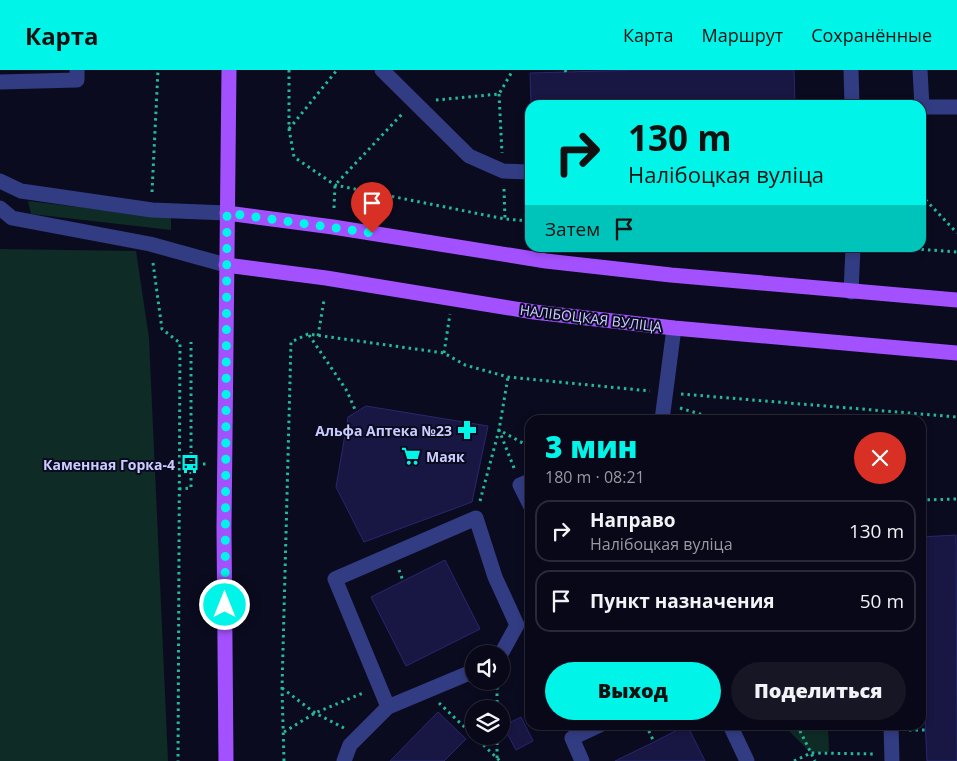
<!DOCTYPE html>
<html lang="ru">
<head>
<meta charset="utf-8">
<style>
  :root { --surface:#080818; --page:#161625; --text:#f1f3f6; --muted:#989aa2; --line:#292937; --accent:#00f5e8 }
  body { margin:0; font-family:"Open Sans",sans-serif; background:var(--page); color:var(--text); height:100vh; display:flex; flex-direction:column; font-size:19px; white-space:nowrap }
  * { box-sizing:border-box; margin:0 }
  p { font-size:16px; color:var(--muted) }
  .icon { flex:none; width:28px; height:28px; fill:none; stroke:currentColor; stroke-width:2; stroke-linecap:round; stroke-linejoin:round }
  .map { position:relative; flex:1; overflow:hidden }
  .panel { position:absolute; left:525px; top:345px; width:401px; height:315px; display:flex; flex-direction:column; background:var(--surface); border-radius:15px; box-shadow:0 2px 8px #0003,0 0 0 1px var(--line) }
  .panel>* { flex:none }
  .hud { position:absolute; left:525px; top:30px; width:401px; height:152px; border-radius:15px; box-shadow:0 2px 8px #0003,0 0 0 1px var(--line); background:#00f5e8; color:#111; overflow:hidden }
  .buttons { position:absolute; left:465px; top:575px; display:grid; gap:10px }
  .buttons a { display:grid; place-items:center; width:45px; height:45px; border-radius:50%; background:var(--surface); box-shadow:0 2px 8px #0003,0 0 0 1px var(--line); font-size:25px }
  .pin { position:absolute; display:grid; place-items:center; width:42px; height:42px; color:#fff; margin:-51px -21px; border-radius:50% 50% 50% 0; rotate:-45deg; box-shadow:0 0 5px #0007 }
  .pin .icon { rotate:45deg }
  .me { position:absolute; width:55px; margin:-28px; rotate:0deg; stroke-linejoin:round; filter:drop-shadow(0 0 4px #0008) }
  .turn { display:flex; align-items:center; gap:18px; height:105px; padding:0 20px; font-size:22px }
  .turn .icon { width:65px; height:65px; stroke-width:2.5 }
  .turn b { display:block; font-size:35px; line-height:42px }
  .then { display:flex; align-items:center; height:48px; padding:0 20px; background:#0003; gap:10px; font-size:19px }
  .round { display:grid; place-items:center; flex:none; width:52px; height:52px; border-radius:26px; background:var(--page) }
  .summary { display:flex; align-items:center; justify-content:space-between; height:85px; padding:0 20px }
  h1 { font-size:30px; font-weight:800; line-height:38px; color:var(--accent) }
  .button { display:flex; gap:10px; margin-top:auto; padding:10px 20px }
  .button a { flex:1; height:58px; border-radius:30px; background:var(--accent); color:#111; font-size:20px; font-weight:800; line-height:58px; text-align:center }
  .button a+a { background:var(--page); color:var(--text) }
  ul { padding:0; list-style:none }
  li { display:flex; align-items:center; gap:15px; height:62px; margin:0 10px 8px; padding:0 10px; border:2px solid var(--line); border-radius:15px }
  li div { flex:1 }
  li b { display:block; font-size:19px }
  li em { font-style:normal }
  header { display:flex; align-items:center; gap:30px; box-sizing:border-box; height:70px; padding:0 25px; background:var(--accent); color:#111 }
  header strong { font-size:24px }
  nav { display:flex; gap:28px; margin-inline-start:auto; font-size:18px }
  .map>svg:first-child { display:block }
  .green { fill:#0e2b25 }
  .building { fill:#181643; stroke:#292670 }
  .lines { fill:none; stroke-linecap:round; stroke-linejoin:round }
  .path { stroke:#24b999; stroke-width:3; stroke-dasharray:2.5 4; stroke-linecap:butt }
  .minor { stroke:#323c83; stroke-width:15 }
  .major { stroke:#a351ff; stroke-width:15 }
  .route { stroke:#00f5e8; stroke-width:9; stroke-dasharray:0 16.2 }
  .labels { text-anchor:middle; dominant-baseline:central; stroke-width:4; stroke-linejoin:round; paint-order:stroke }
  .street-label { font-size:14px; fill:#cacdff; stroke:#0b0b20 }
  .poi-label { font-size:14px; font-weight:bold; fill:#cacdff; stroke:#0b0b20; text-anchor:end }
</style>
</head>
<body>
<header>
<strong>Карта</strong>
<nav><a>Карта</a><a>Маршрут</a><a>Сохранённые</a></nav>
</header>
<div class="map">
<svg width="957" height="691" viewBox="0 0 957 691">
  <rect width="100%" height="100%" fill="#0b0b20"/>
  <g class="green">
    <polygon points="28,131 171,148 171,160 31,144"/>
    <polygon points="0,179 136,181 149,268 168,691 0,691"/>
    <polygon points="783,655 828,655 829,682 811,683"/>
  </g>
  <g class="building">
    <polygon points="640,0 794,0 795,35 531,35 530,3"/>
    <polygon points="366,336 488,356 472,432 364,472 336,417 348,347"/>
    <polygon points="956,465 957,691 927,691 921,565 921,467"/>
    <polygon points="445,490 480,559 406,596 371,527"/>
    <polygon points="438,642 466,669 444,691 390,691"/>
    <polygon points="521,647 533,671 516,680 503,656"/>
    <polygon points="687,655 705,691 615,691 654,672"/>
  </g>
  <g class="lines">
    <g class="path">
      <polyline points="289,0 289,59 294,87 335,115 505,149 530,151"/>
      <polyline points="565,0 566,2"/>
      <polyline points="499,24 502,83"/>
      <polyline points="436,30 499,24 513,0"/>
      <polyline points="289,59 337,0"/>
      <polyline points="504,119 505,149"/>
      <polyline points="152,122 158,0"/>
      <polyline points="921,125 957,163"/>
      <polyline points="334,138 335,115 403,43"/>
      <polyline points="902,178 957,182"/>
      <polyline points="153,193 162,259 180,273 178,691"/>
      <polyline points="309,265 347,321 356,342"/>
      <polyline points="318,266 324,230"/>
      <polyline points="444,283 450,244"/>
      <polyline points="681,324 957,347"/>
      <polyline points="680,338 720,350"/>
      <polyline points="190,394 207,394"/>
      <polyline points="514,398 499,360 530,377"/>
      <polyline points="179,419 191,418 191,272"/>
      <polyline points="921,430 957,429"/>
      <polyline points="480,431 499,360 508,307"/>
      <polyline points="399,500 403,511"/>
      <polyline points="921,596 923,596"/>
      <polyline points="282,618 315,643 344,658"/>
      <polyline points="439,633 474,666"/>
      <polyline points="497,639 497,611"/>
      <polyline points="646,655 654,672"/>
      <polyline points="797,655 815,691"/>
      <polyline points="909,660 925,660"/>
      <polyline points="284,662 315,643 363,623"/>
      <polyline points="474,666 500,691"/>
      <polyline points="497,688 497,666"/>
      <polyline points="284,691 282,618 291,272 308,264 444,283 465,295 508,307 650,321"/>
      <polyline points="794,691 811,683 876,684"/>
    </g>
    <g class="minor">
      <polyline points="382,0 469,86 503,101 530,102"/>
      <polyline points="851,0 852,35"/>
      <polyline points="920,0 922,37"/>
      <polyline points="0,12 77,10 77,0"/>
      <polyline points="921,37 957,37"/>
      <polyline points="0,111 21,121 152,140 227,143"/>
      <polyline points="0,138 12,148 150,174 226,195"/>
      <polyline points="851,222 853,178"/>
      <polyline points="662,350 674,258"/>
      <polyline points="530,411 520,415 530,435"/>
      <polyline points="388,637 335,509 476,448 495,507 517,555 501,584"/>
      <polyline points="730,655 747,691"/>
      <polyline points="891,655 892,691"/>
      <polyline points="344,691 350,675 388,637 474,601"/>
      <polyline points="582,691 572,668 600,655"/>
    </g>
    <g class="major">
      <polyline points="227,143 333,157 546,191 671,205 957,230"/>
      <polyline points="226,195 326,208 534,242 674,258 957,283"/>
      <polyline points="226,691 224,458 229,0"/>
    </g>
  </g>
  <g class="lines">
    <polyline class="route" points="225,535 227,143 372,163"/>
  </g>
  <defs>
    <g id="pharmacy-bare" transform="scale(1.5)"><path d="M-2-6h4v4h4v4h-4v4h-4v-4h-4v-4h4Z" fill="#00f5e8" stroke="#0b0b20" stroke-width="2.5" paint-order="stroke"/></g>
    <g id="supermarket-bare" transform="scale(1.5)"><path d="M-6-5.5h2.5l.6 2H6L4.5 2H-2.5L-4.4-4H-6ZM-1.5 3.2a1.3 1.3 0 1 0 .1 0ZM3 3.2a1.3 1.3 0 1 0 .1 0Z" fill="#00f5e8" stroke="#0b0b20" stroke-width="2.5" paint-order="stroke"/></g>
    <g id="bus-bare" transform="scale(1.5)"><path d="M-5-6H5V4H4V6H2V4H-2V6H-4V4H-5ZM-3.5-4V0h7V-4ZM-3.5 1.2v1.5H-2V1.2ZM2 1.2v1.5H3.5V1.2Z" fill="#00f5e8" stroke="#0b0b20" stroke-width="2.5" paint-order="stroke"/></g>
  </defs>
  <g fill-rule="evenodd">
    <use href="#pharmacy-bare" x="467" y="360"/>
    <use href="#supermarket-bare" x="411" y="386"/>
    <use href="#bus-bare" x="190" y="394"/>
  </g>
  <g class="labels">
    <g class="street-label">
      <text transform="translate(591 248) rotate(7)">НАЛІБОЦКАЯ ВУЛІЦА</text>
    </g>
    <g class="poi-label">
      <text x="452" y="360">Альфа Аптека №23</text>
      <text x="426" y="386" text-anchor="start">Маяк</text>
      <text x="175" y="394">Каменная Горка-4</text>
    </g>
  </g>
</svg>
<div class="buttons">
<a><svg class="icon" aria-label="sound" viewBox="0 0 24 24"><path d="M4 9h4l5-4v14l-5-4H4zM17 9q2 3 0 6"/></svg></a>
<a><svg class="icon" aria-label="layers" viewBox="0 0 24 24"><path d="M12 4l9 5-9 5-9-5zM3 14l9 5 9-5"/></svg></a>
</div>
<div class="pin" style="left:372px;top:163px;background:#d93025"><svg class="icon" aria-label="arrive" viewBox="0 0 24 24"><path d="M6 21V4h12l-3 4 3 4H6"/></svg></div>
<svg class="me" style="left:225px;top:535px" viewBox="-20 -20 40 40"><circle r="17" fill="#00f5e8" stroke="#fff" stroke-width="3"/><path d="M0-11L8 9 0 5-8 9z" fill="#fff"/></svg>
<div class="hud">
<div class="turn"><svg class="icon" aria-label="right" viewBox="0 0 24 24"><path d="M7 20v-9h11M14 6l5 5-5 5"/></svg><div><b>130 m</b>Налібоцкая вуліца</div></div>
<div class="then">Затем<svg class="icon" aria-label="arrive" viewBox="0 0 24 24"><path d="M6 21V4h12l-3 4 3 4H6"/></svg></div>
</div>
<section class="panel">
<div class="summary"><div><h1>3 мин</h1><p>180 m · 08:21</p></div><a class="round" style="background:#d93025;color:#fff"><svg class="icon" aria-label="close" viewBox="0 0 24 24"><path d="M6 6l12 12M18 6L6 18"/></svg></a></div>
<ul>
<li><svg class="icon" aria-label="right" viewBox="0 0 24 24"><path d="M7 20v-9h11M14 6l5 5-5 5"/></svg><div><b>Направо</b><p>Налібоцкая вуліца</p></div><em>130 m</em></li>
<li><svg class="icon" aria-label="arrive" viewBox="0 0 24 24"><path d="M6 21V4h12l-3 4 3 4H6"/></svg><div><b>Пункт назначения</b></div><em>50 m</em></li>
</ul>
<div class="button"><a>Выход</a><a>Поделиться</a></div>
</section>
</div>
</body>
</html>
